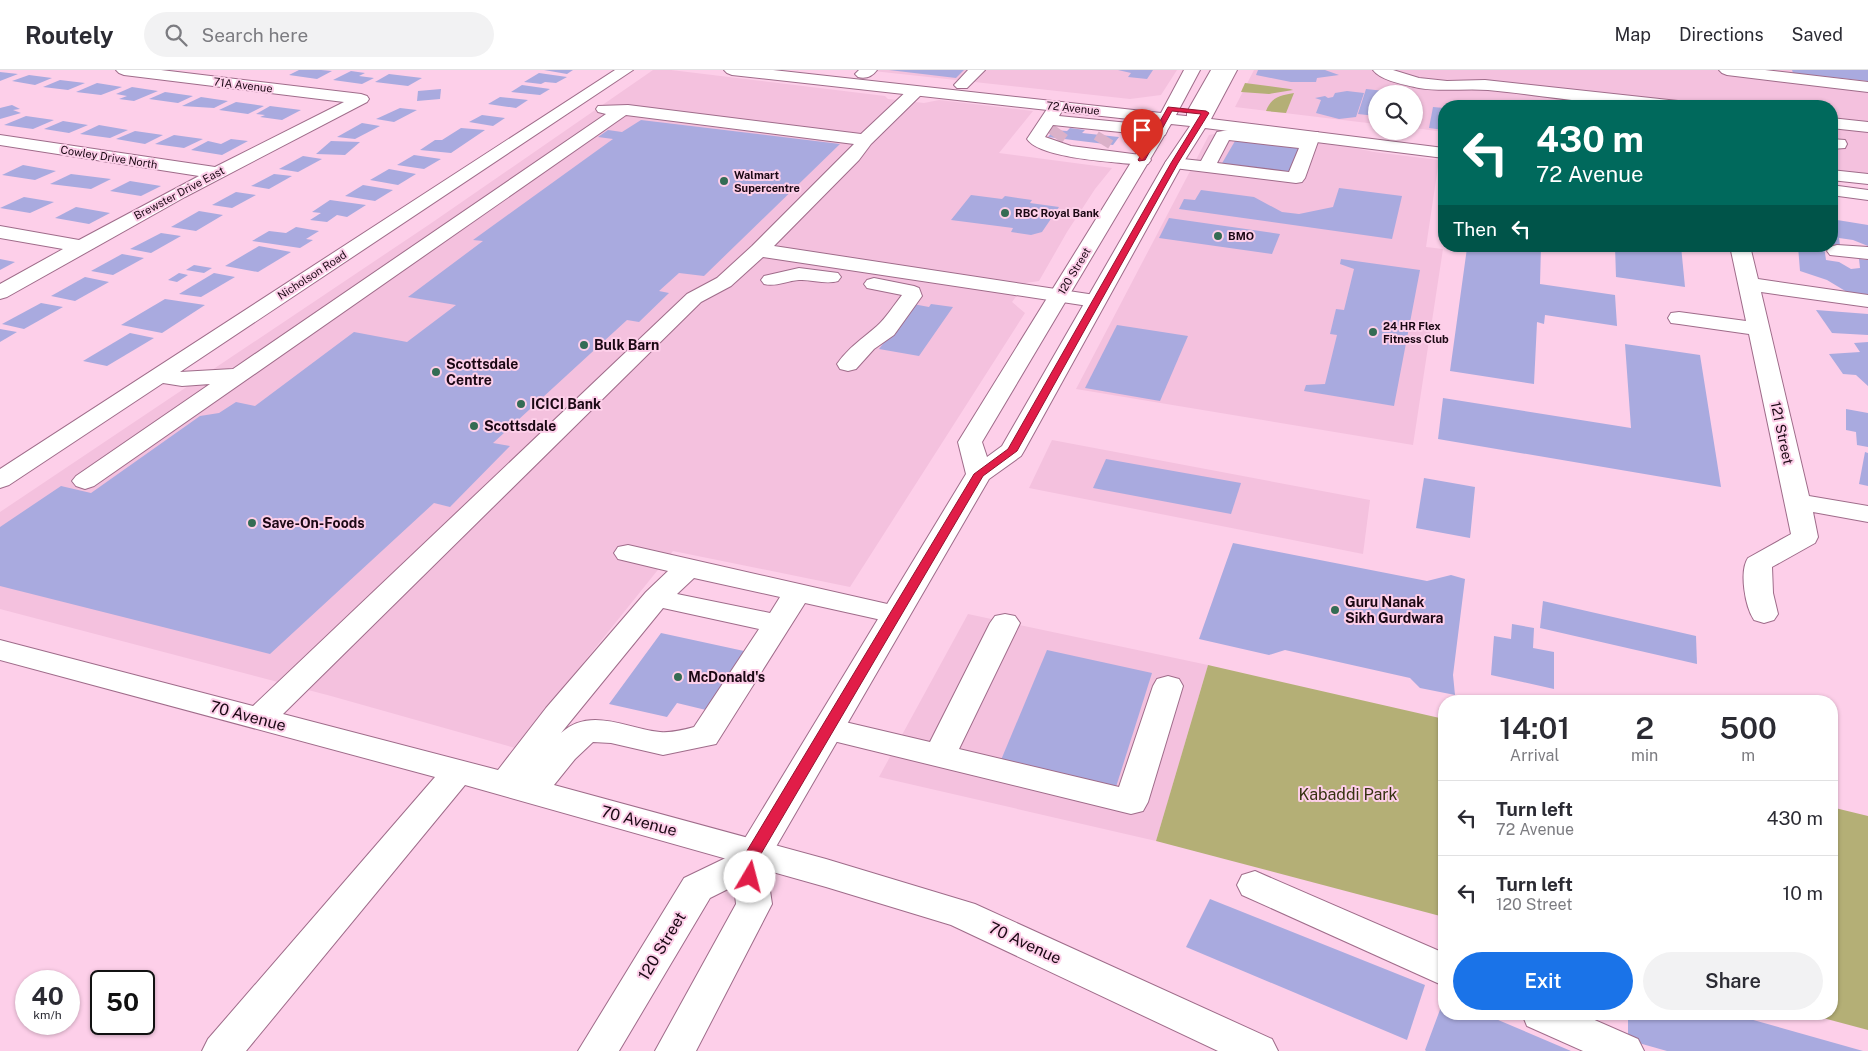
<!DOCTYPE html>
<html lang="en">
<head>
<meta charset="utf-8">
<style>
  :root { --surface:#fff; --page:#f2f2f3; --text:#2b2b33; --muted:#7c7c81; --line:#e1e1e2; --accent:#1a73e8 }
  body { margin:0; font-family:"Public Sans",sans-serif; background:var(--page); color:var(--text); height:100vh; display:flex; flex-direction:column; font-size:19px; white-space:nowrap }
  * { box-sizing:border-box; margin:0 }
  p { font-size:16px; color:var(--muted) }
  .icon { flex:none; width:28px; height:28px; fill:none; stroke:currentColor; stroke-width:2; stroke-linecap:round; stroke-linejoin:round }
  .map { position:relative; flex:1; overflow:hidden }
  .drawer { position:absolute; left:1438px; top:625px; width:400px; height:325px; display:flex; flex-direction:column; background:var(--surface); border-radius:20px; box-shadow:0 1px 4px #0004 }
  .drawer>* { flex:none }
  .guide { position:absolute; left:1438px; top:30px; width:400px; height:152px; border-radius:20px; box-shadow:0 1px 4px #0004; background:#00695c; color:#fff; overflow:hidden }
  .controls { position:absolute; left:1368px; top:15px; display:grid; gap:10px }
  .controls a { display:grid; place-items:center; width:55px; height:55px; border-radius:50%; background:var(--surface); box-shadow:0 1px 4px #0004; font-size:25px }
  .speed { position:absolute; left:15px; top:900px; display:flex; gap:10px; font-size:25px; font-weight:700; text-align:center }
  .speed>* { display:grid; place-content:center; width:65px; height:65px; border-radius:50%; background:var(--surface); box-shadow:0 1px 4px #0004; line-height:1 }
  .speed small { font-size:12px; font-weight:400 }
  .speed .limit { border:2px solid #111; border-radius:8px; background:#fff; color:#111 }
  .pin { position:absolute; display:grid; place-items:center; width:42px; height:42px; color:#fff; margin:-51px -21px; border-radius:50% 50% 50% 0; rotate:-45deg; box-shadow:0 0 5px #0007 }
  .pin .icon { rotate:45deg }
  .me { position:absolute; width:55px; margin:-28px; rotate:8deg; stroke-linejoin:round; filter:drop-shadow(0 0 4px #0008) }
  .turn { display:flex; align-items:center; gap:18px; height:105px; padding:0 15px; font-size:22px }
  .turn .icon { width:65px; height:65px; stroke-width:2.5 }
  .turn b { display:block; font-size:35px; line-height:42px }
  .then { display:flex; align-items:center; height:48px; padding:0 15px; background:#0003; gap:10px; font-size:19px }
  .eta { display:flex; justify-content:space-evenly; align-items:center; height:85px; text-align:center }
  .eta b { font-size:30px; font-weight:600; line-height:35px }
  .cta { display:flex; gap:10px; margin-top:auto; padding:10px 15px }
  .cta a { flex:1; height:58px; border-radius:30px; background:var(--accent); color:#fff; font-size:20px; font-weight:600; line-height:58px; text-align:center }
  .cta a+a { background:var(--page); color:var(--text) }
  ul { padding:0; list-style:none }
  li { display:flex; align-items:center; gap:15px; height:75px; padding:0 15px; border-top:1px solid var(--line) }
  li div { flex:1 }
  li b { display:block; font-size:19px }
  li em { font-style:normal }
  header { display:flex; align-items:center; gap:30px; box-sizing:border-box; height:70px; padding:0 25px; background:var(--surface); border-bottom:1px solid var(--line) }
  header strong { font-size:24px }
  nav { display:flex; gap:28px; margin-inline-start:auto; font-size:18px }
  .search { width:350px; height:45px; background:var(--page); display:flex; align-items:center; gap:12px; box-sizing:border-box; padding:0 18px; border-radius:28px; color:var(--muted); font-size:19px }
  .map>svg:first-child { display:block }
  .built { fill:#f4c1de }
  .green { fill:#b4af76 }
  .building { fill:#a9aadf }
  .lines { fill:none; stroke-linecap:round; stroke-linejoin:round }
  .minor-tunnel { stroke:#dbb1c9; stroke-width:17; stroke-dasharray:17 9; stroke-linecap:butt }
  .minor-casing { stroke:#9f6c8a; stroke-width:2 }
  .major-casing { stroke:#9f6c8a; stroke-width:2 }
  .minor { fill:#fff; fill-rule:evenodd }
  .major { fill:#fff; fill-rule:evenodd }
  .route { fill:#e11d48; stroke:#92132f }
  .poi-dot { fill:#346c54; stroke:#fdcfe9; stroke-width:2 }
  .labels { text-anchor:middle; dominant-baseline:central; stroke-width:4; stroke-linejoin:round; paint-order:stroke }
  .far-street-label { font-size:11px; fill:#1b0814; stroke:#fdcfe9 }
  .far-poi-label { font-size:11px; font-weight:bold; fill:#1b0814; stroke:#fdcfe9; text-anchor:start }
  .poi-label { font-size:14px; font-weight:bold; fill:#1b0814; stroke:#fdcfe9; text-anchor:start }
  .street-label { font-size:14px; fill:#1b0814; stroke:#fdcfe9 }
  .near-street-label { font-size:16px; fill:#1b0814; stroke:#fdcfe9 }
  .near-park-label { font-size:16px; fill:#363210; stroke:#fdcfe9 }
</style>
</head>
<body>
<header>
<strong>Routely</strong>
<div class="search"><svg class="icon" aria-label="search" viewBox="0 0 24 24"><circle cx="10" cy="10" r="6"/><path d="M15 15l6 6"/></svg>Search here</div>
<nav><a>Map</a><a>Directions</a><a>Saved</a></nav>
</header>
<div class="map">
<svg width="1868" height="981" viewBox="0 0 1868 981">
  <rect width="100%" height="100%" fill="#fdcfe9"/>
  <g class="built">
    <polygon points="653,0 671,0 885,26 888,29 924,33 939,30 1033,41 999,83 1112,98 1095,119 1067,162 1039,211 1026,213 1012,232 1025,243 850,517 673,481 515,678 331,626 0,539 0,442 430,154"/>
    <polygon points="864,0 1177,0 1161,25 1130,29"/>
    <polygon points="1254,0 1868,0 1868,113 1831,108 1831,36 1444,36 1444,62 1414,58 1414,24 1376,24 1376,54 1235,37"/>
    <polygon points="1224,62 1350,77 1374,82 1439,90 1426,177 1443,179 1413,375 1076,319 1209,65"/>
    <polygon points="1052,370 1370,430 1363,484 1029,418"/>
    <polygon points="968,544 1208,595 1156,771 879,707"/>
  </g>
  <g class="green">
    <polygon points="1245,13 1290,19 1293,20 1269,24 1241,22"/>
    <path d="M1294,23L1286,43L1266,41C1272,26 1280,26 1294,23Z"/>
    <polygon points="1208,595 1444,649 1444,847 1156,771"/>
    <polygon points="1831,737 1868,746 1868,960 1808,944 1831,944"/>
  </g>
  <g class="building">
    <polygon points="299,0 321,0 332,1 317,9 289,5"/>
    <polygon points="544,0 573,0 567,4"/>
    <polygon points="889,0 964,0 956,8"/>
    <polygon points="1118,0 1153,0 1147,9 1128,7 1131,3"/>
    <polygon points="1258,0 1325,0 1339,5 1317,8 1316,12 1291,12 1256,5"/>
    <polygon points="1792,0 1868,0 1868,11 1793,3"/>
    <polygon points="351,1 365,3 359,6 374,8 362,14 333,10"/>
    <polygon points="0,2 18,4 0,11"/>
    <polygon points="539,3 567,7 556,13 545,12 541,14 524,12"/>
    <polygon points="389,4 422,8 408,16 375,12"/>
    <polygon points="29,5 52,8 35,15 12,11"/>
    <polygon points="60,10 85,13 68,20 43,17"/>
    <polygon points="97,13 122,17 101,25 76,22"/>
    <polygon points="522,15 550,19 540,25 511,22"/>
    <polygon points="132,17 158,21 134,31 119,29 127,26 116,24"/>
    <polygon points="441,19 440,29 417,31 418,21"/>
    <polygon points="1366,19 1394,22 1376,24 1376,46 1358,44"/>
    <polygon points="1347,21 1364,23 1356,47 1339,49 1316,43 1321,30 1315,28 1325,26 1328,28 1333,27 1335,23"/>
    <polygon points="165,22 193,26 178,33 149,29"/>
    <polygon points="201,27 228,31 214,38 182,36"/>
    <polygon points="500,27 528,30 516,38 488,34"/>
    <polygon points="236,32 264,36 248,44 219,40"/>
    <polygon points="12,35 20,39 13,40 21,43 0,49 0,38"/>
    <polygon points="270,36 301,40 282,50 260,47 265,45 256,44"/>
    <polygon points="1433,37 1444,38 1444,60 1429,58"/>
    <polygon points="400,38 417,40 394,52 376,49"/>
    <polygon points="482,45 505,48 493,56 469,52"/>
    <polygon points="26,46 54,50 33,59 4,55"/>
    <polygon points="641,50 840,74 704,206 679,203 659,221 669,223 639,252 627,250 493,373 510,376 450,437 434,433 270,584 0,516 0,457 61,416 91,423 200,346 219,343 236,332 255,336 354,262 407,272 456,235 408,227 483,171 473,170 613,69 598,67 608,60 622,62"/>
    <polygon points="63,51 88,55 69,63 44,59"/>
    <polygon points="362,53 380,56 355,69 337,67"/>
    <polygon points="99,55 128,60 110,68 80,64"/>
    <polygon points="461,58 485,60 451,83 420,80 435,70 442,70"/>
    <polygon points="1070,58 1085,60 1082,63 1119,67 1113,75 1048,67 1054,60 1067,61"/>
    <polygon points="135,61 163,65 145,74 116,69"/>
    <polygon points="174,65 203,69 184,78 155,74"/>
    <polygon points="231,69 248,71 222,85 191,80 208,71 221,74"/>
    <polygon points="1240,70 1304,77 1290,105 1221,95 1235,71"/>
    <polygon points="331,71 360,72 345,85 316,84"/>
    <polygon points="414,85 441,89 424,99 397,95"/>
    <polygon points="303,86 322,89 298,102 279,99"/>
    <polygon points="23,95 56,101 35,110 2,105"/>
    <polygon points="389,99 416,104 398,115 370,110"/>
    <polygon points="71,104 111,109 91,119 50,114"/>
    <polygon points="274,104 292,106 269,119 251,116"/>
    <polygon points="130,111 161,116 141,126 110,121"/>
    <polygon points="363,115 393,120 375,131 345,126"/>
    <polygon points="1339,118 1402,126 1392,169 1179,139 1184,129 1195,130 1201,120 1254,127 1282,142 1299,144 1333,137"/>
    <polygon points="236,122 256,125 232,138 212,135"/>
    <polygon points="971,125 1002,129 1005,126 1032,130 1030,133 1059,137 1042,162 1031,165 1011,162 1013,158 951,150"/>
    <polygon points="24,127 54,132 30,143 0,138"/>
    <polygon points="330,130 366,135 347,147 337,145 327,152 310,150 321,143 312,142"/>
    <polygon points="76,137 110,143 89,154 55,148"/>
    <polygon points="199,141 223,145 196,161 171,157"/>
    <polygon points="1169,148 1280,164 1272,184 1159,168"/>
    <polygon points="1831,149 1868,155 1868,176 1853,170 1839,168 1840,175 1831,176"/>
    <polygon points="296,157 319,161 306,169 313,170 300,178 252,171 269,161 286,163"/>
    <polygon points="161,163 181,166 151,183 130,179"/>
    <polygon points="259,176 291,182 258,202 225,196"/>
    <polygon points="1476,176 1541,176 1540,214 1615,225 1617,256 1545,245 1544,254 1537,252 1534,314 1450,301 1467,178 1476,179"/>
    <polygon points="1615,176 1681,176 1685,217 1616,207"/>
    <polygon points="1798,176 1824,176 1826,190 1839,192 1851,199 1860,198 1859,189 1868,190 1868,225 1847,222 1827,210 1800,201"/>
    <polygon points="122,184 144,188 113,205 91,201"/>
    <polygon points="0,189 15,192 0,200"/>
    <polygon points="1341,189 1420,200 1394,336 1304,321 1306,315 1325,314 1337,265 1330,264 1336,239 1344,240 1354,199 1340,194"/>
    <polygon points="194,195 212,198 204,203 186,200"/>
    <polygon points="179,203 188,205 177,212 168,210"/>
    <polygon points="214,203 235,207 201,227 179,224"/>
    <polygon points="85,207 109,212 75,231 51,226"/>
    <polygon points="165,229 205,235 162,263 121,255"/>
    <polygon points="41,233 63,237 24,259 2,254"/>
    <polygon points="913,234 929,237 931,234 953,237 919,286 879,279"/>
    <polygon points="1816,240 1868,244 1868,265 1832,263"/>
    <polygon points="1117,255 1188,266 1160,331 1085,318"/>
    <polygon points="0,259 17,262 0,272"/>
    <polygon points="130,263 154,268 107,296 83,291"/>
    <polygon points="1868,272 1868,316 1856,305 1843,304 1829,284 1860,282 1854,273"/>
    <polygon points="1625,274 1700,285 1721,417 1438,369 1443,328 1631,358"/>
    <polygon points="1846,339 1868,343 1868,377 1857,375 1856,362 1846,360"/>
    <polygon points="1865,382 1868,383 1868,416 1859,414"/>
    <polygon points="1106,389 1241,413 1231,444 1093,418"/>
    <polygon points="1424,408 1475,417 1470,468 1416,458"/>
    <polygon points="1233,473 1427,511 1451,505 1465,509 1453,605 1455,625 1420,618 1410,608 1285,580 1269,585 1199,569"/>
    <polygon points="1543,531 1696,566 1697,594 1540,558"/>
    <polygon points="1512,554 1534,558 1533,578 1554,582 1554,619 1491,605 1494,566 1511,569"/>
    <polygon points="661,563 744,581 706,640 677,633 667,647 609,634"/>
    <polygon points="1047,580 1152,603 1116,717 1001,690"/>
    <polygon points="1210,829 1425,915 1407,970 1186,877"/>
    <polygon points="1444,929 1444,944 1484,944 1571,981 1426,981 1425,980"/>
    <polygon points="1628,944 1732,944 1863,981 1667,981 1628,970"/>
  </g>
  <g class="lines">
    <g class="minor-tunnel">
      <polyline points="1055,68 1061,60"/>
      <polyline points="1101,74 1106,66"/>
    </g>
    <g class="minor-casing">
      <g id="minor">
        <polygon points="116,0 161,0 361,24 367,26 369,29 367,32 185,127 7,227 0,229 0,214 63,179 0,168 0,156 79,170 199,106 0,75 0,65 215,97 344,32 124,5 119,3"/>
        <path d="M615,0H633L180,302L233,299L606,44L598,42L596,39L598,36L628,35L861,64L911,17H923L925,20L923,23L871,74L859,90L774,176L1095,225L1102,227L1105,231L1102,235L1095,237L763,187L731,216L701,232L283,644L498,700L546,638L646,522L668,501L618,489L614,483L618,477L628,475L905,538L909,544L905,550L895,553L805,533L716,674L663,685L611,673L593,672L575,689L554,715L826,789L975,834L1272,969L1278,981H1218L951,855L826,817L465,715L246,981H202L208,969L435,707L0,590V570L253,636L687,224L717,208L752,176L854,74L626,45L94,416L85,419L76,416L72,411L76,406L210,314L182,316L163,313L9,415L0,418V399ZM694,508L780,527L770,543L677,524ZM663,538L759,559L694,657C683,660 672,663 660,662C627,659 591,636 561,663Z"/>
        <path d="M859,0H877C872,7 865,9 858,7L855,4Z"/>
        <polygon points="968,0 985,0 967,18 957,18 954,15"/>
        <polygon points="1211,0 1227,0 1203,42 1207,52 1205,55 1193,55 1187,46 1187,42"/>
        <path d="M1373,0H1393L1419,8L1447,11L1485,10L1678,31L1684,33L1686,36C1620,40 1553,26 1488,20C1465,18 1442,22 1419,18C1406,15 1381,11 1373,0Z"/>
        <polygon points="1719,0 1765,0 1868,12 1868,22 1727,5 1722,3"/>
        <path d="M1057,31L1063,33L1065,36L1059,46L1159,56L1165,57L1167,61L1165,65L1159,66L1053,55L1045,67L1071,76L1148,86L1151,90L1148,94L1142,95C1117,92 1040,89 1027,69L1051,33Z"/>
        <polygon points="1831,48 1868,52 1868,62 1831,58"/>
        <path d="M1229,60L1303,68L1306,62H1318L1320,66L1305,108L1302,112L1296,113L1174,98L1168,97L1165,93L1168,89L1174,88L1201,91L1217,62ZM1229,70L1299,78L1289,102L1217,93Z"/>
        <polygon points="1831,69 1845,70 1847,74 1845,78 1831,79"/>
        <polygon points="1831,100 1868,104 1868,114 1831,110"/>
        <polygon points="1837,175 1868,177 1868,189 1830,185 1827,181 1830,177"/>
        <path d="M1730,176H1750L1758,209L1868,225V237L1761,222L1809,426L1868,436V452L1813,442L1818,467L1815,473L1772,497L1773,523L1778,544L1774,550L1764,553L1754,550C1745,537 1739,501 1748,488L1791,464L1749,264L1679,254L1671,253L1668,248L1671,243L1679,242L1746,251Z"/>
        <path d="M799,198L838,203L841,207L838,211C825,215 812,209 799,210C786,211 776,217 764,214L761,210L764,206Z"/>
        <path d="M874,208L914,216L919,218L922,226L894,265L874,279L856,299L848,301L840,299L837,294C848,278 862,269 877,256C886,248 894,235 902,225L867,218L864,214L867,210Z"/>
        <polygon points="1005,544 1015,546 1020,553 959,679 1119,717 1153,616 1157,609 1168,606 1179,609 1183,616 1148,732 1143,741 1131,744 817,667 812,659 817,651 828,648 930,672 990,553 995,546"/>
        <polygon points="1255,801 1444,883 1444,916 1242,825 1237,815 1242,805"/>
        <polygon points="1522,944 1581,944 1638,969 1644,981 1583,981 1527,956"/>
      </g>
    </g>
    <g class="major-casing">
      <g id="major">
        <path d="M724,0H773L1161,43L1184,0H1200L1176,45L1196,47L1221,0H1237L1211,49L1444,78V88L1205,58L1183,93L1024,381L1021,386L989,409L766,794L772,834L696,981H655L736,834L734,816L710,828L619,981H578L684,808L736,783L966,404L958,372L1156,52L732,5L727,3ZM1171,54L1190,56L1165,93L1002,376L987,387L982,372Z"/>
        <polygon points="1831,115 1868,120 1868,130 1831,125"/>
      </g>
    </g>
    <use href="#minor" class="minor"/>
    <use href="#major" class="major"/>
  </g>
  <polygon class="route" points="1168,37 1206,41 1209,43 1178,93 1017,381 983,406 755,794 757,807 755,811 750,813 745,811 740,793 742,789 974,404 1008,379 1171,93 1201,44 1172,41 1145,90 1139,91 1138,90"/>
  <g class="poi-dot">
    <circle cx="724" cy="111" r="5"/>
    <circle cx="1005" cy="143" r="5"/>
    <circle cx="1218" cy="166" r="5"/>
    <circle cx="1373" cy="262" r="5"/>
    <circle cx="584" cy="275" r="5"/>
    <circle cx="436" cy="302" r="5"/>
    <circle cx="521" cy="334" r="5"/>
    <circle cx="474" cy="356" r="5"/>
    <circle cx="252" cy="453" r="5"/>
    <circle cx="1335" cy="540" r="5"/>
    <circle cx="678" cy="607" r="5"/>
  </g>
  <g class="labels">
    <g class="far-street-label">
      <text transform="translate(243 15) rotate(7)">71A Avenue</text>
      <text transform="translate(1073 38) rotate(6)">72 Avenue</text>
      <text transform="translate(109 87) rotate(9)">Cowley Drive North</text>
      <text transform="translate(179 123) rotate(-28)">Brewster Drive East</text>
      <text transform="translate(1074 201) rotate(-59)">120 Street</text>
      <text transform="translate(312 205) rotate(-33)">Nicholson Road</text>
    </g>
    <g class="far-poi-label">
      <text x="734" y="105">Walmart<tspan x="734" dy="13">Supercentre</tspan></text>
      <text x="1015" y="143">RBC Royal Bank</text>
      <text x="1228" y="166">BMO</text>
      <text x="1383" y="256">24 HR Flex<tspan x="1383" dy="13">Fitness Club</tspan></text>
    </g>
    <g class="poi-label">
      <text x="594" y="275">Bulk Barn</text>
      <text x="446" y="294">Scottsdale<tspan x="446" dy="16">Centre</tspan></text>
      <text x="531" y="334">ICICI Bank</text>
      <text x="484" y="356">Scottsdale</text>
      <text x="262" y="453">Save-On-Foods</text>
      <text x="1345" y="532">Guru Nanak<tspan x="1345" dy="16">Sikh Gurdwara</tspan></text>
      <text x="688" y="607">McDonald's</text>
    </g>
    <g class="street-label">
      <text transform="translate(1782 363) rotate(78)">121 Street</text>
    </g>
    <g class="near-street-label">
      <text transform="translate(248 646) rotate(15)">70 Avenue</text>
      <text transform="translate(639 751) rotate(15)">70 Avenue</text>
      <text transform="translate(1025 873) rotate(25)">70 Avenue</text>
      <text transform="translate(662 876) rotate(-59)">120 Street</text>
    </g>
    <g class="near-park-label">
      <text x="1348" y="724">Kabaddi Park</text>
    </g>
  </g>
</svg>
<div class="controls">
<a><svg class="icon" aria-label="search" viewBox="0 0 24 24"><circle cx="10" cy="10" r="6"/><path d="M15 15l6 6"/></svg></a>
</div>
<div class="speed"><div>40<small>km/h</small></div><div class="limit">50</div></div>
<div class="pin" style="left:1142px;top:90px;background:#d93025"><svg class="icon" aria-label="arrive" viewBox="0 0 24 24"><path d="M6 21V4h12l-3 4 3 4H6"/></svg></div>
<svg class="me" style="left:750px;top:807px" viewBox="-20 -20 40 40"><circle r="19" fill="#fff"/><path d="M0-13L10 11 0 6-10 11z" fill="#e11d48"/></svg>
<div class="guide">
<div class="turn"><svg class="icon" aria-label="left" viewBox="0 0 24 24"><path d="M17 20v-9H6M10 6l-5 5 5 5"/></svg><div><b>430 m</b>72 Avenue</div></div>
<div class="then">Then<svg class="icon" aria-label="left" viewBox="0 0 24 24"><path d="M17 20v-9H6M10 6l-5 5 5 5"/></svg></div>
</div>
<section class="drawer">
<div class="eta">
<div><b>14:01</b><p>Arrival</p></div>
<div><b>2</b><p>min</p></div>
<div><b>500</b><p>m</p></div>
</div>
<ul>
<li><svg class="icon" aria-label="left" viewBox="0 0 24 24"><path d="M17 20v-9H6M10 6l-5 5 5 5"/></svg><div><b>Turn left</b><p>72 Avenue</p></div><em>430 m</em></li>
<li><svg class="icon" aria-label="left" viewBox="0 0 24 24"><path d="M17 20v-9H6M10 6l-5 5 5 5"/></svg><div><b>Turn left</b><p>120 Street</p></div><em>10 m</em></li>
</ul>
<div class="cta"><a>Exit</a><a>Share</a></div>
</section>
</div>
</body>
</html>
